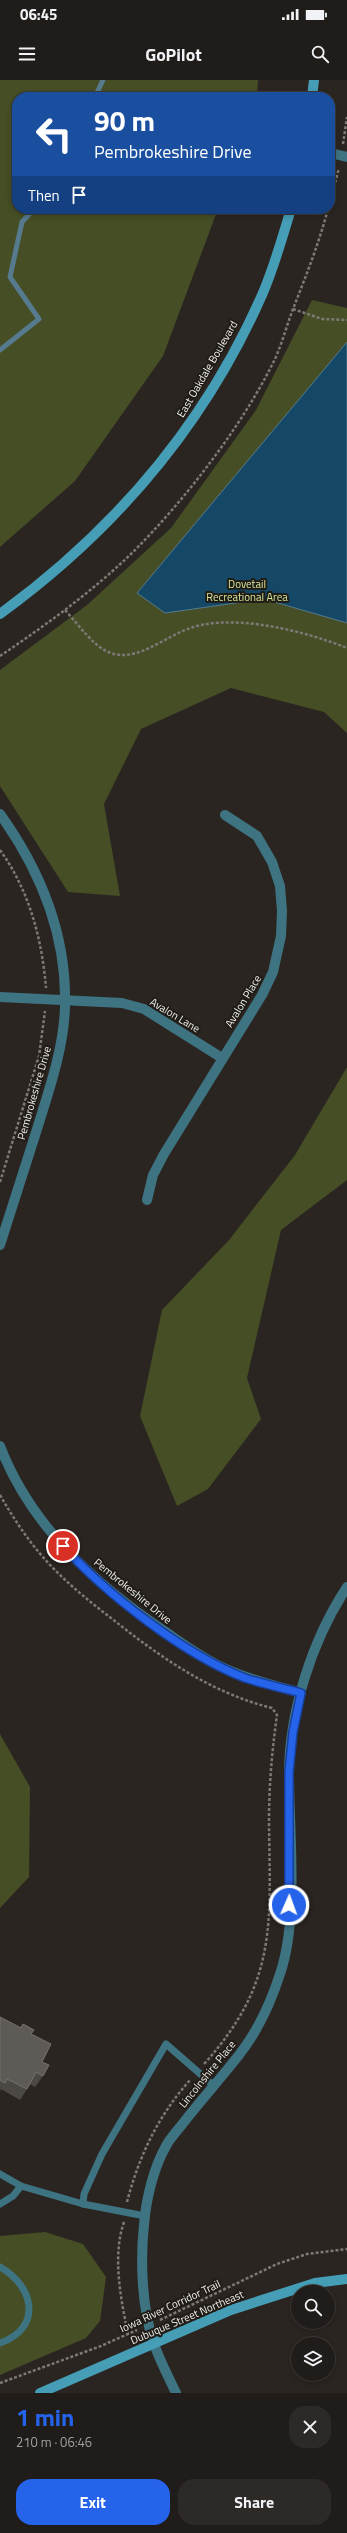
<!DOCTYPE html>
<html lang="en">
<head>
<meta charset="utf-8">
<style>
  :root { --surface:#201c19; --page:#2d2926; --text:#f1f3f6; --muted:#a2a1a2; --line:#3d3a38; --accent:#2563eb }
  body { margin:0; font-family:"Titillium Web",sans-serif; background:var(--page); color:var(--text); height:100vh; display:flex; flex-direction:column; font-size:15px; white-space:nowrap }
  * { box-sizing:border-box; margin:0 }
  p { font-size:13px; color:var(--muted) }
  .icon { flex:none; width:22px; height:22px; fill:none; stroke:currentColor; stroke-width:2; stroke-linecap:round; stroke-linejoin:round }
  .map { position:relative; height:2313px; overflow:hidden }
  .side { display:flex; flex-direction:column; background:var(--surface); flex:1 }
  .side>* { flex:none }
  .hud { position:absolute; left:12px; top:12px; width:323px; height:122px; border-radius:16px; box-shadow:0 2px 6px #0003,0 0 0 1px var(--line); background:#1a4fa0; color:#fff; overflow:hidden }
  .fabs { position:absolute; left:291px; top:2205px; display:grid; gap:8px }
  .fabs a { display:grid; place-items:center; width:44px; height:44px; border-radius:50%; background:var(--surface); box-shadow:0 2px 6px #0003,0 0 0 1px var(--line); font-size:20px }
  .pin { position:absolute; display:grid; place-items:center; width:34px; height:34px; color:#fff; margin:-17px; border:2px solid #fff; border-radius:50%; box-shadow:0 1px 4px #0007 }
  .me { position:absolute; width:44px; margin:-22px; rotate:2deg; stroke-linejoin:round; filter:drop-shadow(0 0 3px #0008) }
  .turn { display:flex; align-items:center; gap:14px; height:84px; padding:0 16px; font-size:18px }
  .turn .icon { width:52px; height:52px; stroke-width:2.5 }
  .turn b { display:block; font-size:28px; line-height:34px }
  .then { display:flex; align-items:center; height:38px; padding:0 16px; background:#0003; gap:8px; font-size:15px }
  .round { display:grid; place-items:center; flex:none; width:42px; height:42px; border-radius:16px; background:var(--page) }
  .summary { display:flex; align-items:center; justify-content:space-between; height:68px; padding:0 16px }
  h1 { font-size:24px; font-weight:700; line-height:30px; color:var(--accent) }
  .button { display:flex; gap:8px; margin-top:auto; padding:8px 16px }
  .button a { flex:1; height:46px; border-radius:16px; background:var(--accent); color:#fff; font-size:16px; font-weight:700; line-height:46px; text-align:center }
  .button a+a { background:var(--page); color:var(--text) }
  .status { display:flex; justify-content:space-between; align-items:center; height:28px; padding:0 20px; background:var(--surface); direction:ltr }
  .status svg { height:11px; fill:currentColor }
  header { display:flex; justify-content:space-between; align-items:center; height:52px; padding:0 16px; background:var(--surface); font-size:18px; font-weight:700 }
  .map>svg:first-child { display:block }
  .green { fill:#464e25 }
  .water { fill:#144866; stroke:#567a8e }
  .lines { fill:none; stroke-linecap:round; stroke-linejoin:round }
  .stream { stroke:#567a8e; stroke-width:5 }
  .path { stroke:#7d7a76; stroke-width:2.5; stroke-dasharray:3 2; stroke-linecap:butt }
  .service { stroke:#3e7382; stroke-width:7 }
  .minor { stroke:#3e7382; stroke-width:10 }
  .secondary { stroke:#459eb6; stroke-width:10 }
  .wall { fill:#4c4844 }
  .building { fill:#5e5a55; stroke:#75716d }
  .route-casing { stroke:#184099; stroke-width:10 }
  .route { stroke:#2563eb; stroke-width:7 }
  .labels { text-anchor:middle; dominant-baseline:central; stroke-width:4; stroke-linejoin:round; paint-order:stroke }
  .street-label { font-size:11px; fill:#f0eeea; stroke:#201c17 }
  .park-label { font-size:11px; fill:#d6e797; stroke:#201c17 }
</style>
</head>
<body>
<div class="status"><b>06:45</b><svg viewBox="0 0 49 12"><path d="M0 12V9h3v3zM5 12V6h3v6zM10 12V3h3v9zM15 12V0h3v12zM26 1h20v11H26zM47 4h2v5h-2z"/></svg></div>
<header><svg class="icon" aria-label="menu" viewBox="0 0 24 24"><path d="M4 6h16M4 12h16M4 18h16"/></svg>GoPilot<svg class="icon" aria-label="search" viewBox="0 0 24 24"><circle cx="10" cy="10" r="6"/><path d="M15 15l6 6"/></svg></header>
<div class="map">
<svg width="347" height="2313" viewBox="0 0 347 2313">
  <rect width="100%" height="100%" fill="#2a2521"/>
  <g class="green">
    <polygon points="0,0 258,0 257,17 17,17 17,129 218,129 163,276 75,401 0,467"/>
    <polygon points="312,220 347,228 347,653 324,632 231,608 141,649 104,724 120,816 68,812 0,706 0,590 87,525 171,448 256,330"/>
    <polygon points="347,987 347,1100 281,1150 247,1298 261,1339 208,1409 177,1426 140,1336 162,1230 229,1160 295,1075"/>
    <polygon points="0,1654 30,1707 29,1797 0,1828"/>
    <polygon points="45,2152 83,2164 106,2197 100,2241 86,2258 0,2295 0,2156"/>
  </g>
  <polygon class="water" points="347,262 347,543 264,519 165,533 137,513"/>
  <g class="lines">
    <g class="stream">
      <polyline points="95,17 103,0"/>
      <polyline points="0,270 39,239 10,197 22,142 34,129"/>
    </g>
    <g class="path">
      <polyline points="343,64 347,37"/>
      <polyline points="330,122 339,88"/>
      <polyline points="293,229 322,239 347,240"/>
      <path d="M65,530C97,566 109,591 159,563C173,556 186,548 201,545C245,536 307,552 347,568"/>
      <path d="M0,576C46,545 93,511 133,472C184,421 239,350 272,285C281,268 286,247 293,229C306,196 319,163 328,129"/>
      <path d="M0,770C29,810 42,859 46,908"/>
      <polyline points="0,1102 39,976 45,931"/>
      <path d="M0,1415C11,1434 23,1453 37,1470C58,1496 85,1518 111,1538C160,1577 211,1613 272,1628L277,1635C272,1671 269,1705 269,1741C270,1844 278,1902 204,1984"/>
      <path d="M127,2122C139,2076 158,2036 190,2000"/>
      <path d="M124,2142C112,2176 121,2220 128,2254"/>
      <polyline points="160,2240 277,2184 307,2174 347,2169"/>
      <polyline points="0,2303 101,2266 137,2250"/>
    </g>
    <g class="service">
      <polyline points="0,2094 21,2106 83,2124"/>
      <polyline points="0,2124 13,2116 21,2106"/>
      <polyline points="145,2136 83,2124 84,2114 102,2074 166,1964 213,2005"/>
      <path d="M0,2187C34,2206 43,2248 0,2263"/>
    </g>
    <g class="minor">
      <polyline points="330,73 347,77"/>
      <path d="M0,734C40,790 67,855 65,926C64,967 50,1007 38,1046C25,1086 13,1125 0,1165"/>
      <polyline points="0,917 122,923 144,929 222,978"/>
      <polyline points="147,1120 153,1095 164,1074 262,915 273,892 281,856 282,831 280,806 272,782 257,756 225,735"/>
      <path d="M0,1366C31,1447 96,1505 167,1553C186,1566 205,1580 226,1589C250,1600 276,1606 301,1613"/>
      <path d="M176,2313C168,2296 159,2279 153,2261C142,2226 140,2182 144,2145C146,2120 153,2089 166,2066C170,2058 178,2050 184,2042C202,2019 221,1998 239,1975C257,1952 271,1922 280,1894C299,1839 289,1754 289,1695C289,1632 312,1560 347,1507"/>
    </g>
    <g class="secondary">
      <polyline points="312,17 314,0"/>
      <path d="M0,534C115,450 204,347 262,215C274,188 282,158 291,129"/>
      <polyline points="40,2313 231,2230 315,2203 347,2199"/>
    </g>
  </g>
  <polygon class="wall" points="0,1937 20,1947 23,1944 31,1954 42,1982 43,1996 35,2007 30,2004 27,2009 20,2020 1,2009 0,2011"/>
  <polygon class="building" points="0,1937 21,1948 23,1944 34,1950 31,1954 51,1964 42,1982 49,1985 43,1996 36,1992 27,2009 7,1999 5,2003 0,2000"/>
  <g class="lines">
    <g class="route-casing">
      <path id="route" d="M63,1466C106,1514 185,1575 245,1598C263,1604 283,1608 301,1613L293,1652L289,1692V1825"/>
    </g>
    <use href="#route" class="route"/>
  </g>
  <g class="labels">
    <g class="street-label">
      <text transform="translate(207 289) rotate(-60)">East Oakdale Boulevard</text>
      <text transform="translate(243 921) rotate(-59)">Avalon Place</text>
      <text transform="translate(175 935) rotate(31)">Avalon Lane</text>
      <text transform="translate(34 1013) rotate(-74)">Pembrokeshire Drive</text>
      <text transform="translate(133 1511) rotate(39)">Pembrokeshire Drive</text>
      <text transform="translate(207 1994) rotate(-51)">Lincolnshire Place</text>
      <text transform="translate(170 2226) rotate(-25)">Iowa River Corridor Trail</text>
      <text transform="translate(187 2237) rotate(-23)">Dubuque Street Northeast</text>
    </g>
    <g class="park-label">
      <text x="247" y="504">Dovetail<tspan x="247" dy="13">Recreational Area</tspan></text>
    </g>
  </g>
</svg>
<div class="fabs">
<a><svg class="icon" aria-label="search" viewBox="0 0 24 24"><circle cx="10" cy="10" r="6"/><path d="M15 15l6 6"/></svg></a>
<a><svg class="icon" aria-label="layers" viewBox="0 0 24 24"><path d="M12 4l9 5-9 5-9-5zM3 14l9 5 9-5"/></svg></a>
</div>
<div class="pin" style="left:63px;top:1466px;background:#d93025"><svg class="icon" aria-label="arrive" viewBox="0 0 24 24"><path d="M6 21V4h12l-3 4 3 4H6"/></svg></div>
<svg class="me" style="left:289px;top:1825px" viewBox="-20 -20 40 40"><circle r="17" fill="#2563eb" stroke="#fff" stroke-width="3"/><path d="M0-11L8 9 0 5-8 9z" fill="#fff"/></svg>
<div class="hud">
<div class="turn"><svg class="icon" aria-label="left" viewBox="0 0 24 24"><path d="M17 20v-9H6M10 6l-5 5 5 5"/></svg><div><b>90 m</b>Pembrokeshire Drive</div></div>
<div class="then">Then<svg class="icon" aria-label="arrive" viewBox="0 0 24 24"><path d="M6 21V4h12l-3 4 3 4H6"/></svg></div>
</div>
</div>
<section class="side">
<div class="summary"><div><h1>1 min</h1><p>210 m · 06:46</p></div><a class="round"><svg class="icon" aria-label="close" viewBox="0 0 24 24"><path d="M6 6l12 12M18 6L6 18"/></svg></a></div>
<div class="button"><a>Exit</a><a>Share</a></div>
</section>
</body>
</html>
